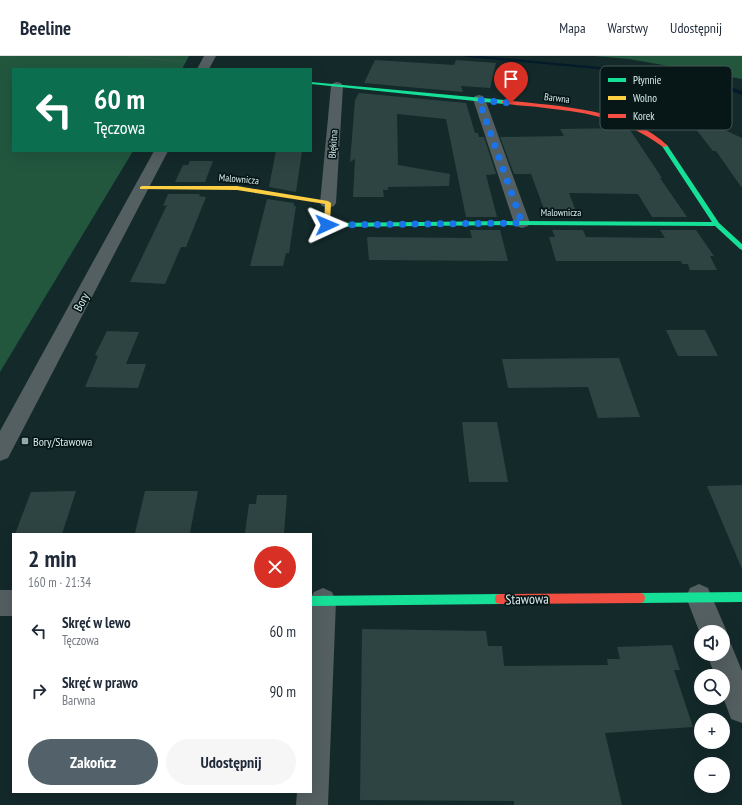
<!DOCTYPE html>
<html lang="pl">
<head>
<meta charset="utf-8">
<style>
  :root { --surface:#fff; --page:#f6f6f7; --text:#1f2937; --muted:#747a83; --line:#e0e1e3; --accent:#53626a }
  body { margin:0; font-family:"PT Sans Narrow",sans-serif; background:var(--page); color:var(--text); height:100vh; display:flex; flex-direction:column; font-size:15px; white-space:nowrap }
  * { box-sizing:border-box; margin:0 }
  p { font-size:13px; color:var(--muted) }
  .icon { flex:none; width:22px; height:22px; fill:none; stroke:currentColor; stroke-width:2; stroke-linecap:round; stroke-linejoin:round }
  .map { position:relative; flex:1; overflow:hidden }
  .details { position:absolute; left:12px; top:477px; width:300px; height:260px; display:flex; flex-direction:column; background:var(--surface); border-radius:0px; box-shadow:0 4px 16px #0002 }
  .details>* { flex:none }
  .hud { position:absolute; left:12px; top:12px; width:300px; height:84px; border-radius:0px; box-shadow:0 4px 16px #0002; background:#0b6e4f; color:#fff; overflow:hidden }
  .fabs { position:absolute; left:694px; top:569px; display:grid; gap:8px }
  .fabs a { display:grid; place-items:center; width:36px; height:36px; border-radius:50%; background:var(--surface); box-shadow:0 4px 16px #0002; font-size:20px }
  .pin { position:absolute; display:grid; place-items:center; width:34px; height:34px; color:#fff; margin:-41px -17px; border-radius:50% 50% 50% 0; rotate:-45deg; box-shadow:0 0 4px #0007 }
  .pin .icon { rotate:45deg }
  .me { position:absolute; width:44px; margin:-22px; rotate:89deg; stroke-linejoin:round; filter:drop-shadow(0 0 3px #0008) }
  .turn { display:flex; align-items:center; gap:14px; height:84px; padding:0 16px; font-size:18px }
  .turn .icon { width:52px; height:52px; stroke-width:2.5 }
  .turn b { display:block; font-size:28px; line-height:34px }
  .round { display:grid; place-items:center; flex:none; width:42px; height:42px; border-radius:21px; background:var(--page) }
  .headline { display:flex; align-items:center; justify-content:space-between; height:68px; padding:0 16px }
  h1 { font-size:24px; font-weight:800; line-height:30px }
  .cta { display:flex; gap:8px; margin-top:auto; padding:8px 16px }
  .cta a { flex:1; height:46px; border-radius:24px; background:var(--accent); color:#fff; font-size:16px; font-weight:800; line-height:46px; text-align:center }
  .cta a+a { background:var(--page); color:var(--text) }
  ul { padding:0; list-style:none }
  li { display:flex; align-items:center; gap:12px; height:60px; padding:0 16px }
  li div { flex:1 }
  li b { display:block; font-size:15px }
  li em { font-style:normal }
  header { display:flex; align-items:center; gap:24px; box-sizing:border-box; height:56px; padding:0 20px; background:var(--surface); border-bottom:1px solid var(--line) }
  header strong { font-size:19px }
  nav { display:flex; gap:22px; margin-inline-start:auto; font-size:14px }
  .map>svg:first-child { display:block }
  .forest { fill:#22573e }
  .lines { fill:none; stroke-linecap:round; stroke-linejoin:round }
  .stream { fill:#031b2b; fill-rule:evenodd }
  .building { fill:#2e4442 }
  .path { stroke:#556062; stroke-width:1.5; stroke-dasharray:0.5 2; stroke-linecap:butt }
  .street { fill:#545f62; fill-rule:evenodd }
  .fast { fill:#16e098; fill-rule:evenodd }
  .slow { fill:#ffcf43; fill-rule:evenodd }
  .jam { fill:#f24e42; fill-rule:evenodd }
  .route { stroke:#1a73e8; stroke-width:7; stroke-dasharray:0 12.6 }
  .poi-dot { fill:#93a8a9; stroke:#071617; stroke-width:1.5 }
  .labels { text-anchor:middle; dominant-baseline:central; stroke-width:3.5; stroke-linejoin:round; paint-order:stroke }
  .far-street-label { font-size:10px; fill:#d8eced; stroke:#071617 }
  .street-label { font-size:12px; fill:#d8eced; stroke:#071617 }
  .poi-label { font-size:12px; fill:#d8eced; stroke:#071617; text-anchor:start }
  .near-street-label { font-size:14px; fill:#d8eced; stroke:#071617 }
  .key { fill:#071617; stroke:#465657; stroke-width:1 }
  .key-label { font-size:11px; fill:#d8eced }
</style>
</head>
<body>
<header>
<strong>Beeline</strong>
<nav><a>Mapa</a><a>Warstwy</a><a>Udostępnij</a></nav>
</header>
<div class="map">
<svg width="742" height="749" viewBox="0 0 742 749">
  <rect width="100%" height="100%" fill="#14292a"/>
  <g class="forest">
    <polygon points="0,0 189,0 182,13 13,13 13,95 133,95 0,316"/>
    <polygon points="594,0 742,0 742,23 629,3"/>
  </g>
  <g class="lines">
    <polygon class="stream" points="464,0 481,0 696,20 742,35 742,39 695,22 466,1"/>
  </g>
  <g class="building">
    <polygon points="375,4 454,9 456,4 496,7 490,32 461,30 463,36 364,27"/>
    <polygon points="359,37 466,47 475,77 478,77 479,81 484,81 496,118 486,119 497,161 466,161 446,63 397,58 398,109 450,118 449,130 388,131 388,134 383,134 384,141 353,141 355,103 350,106 355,44"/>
    <polygon points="680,53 742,82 742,132 716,95 713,95"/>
    <polygon points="624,72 630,74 662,122 660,122 687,161 652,161 638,138 569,137 578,161 547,161 531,118 514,118 500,81 564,80 560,73"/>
    <polygon points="276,95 302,95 296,136 269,131"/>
    <polygon points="190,105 213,105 205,126 175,126 183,109 188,109"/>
    <polygon points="168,138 200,138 199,140 206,141 186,191 181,191 165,228 130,226 167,149 163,150"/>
    <polygon points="267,143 294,147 294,150 296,150 289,197 286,197 283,210 250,210"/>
    <polygon points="470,174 500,174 508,205 369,204 367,181 472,182"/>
    <polygon points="552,174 583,174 586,181 665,182 660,174 696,174 714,200 710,200 717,214 690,214 688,208 682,208 681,205 556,205 549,181 555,181"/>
    <polygon points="666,274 705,274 718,300 678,300"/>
    <polygon points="107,275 139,276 126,308 146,308 138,332 85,331 98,300 95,299"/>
    <polygon points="619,302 640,361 598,362 588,331 508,332 502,303"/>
    <polygon points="462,366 497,366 508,426 469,426"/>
    <polygon points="742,429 742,513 707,430"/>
    <polygon points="76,435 62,478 15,478 31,436"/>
    <polygon points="145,435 198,435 190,477 135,477"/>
    <polygon points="257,439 287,439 284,477 245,477 249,448 256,448"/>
    <polygon points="362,573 486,575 488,590 502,590 504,610 608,609 607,603 620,603 617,591 672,589 680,614 674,614 693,671 605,677 622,749 514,749 514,745 360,744"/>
  </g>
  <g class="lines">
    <polyline class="path" points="127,0 185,6"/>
    <g class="street">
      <polygon points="204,0 216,0 209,13 197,13"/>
      <polygon points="337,26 341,27 343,30 336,147 334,150 328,152 322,150 320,147 331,30 333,27"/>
      <polygon points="479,39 483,40 485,43 530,167 528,170 522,172 516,170 514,167 473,43 475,40"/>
      <polygon points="154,95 168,95 8,402 0,405 0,375"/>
      <polygon points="699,528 708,532 727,576 723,585 731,588 742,615 742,667 731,663 723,641 723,620 715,620 707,598 723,598 723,576 701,576 701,580 686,541 690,532"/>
      <polygon points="323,532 332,536 336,545 328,749 296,749 297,736 311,736 311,542 314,536"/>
      <rect x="0" y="534" width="13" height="26"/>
    </g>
    <g class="fast">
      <polygon points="311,26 504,44 507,46 504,48 311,28"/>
      <polygon points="665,88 667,89 719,167 742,188 742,194 740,193 715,170 522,169 329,171 326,169 329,167 522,165 712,166 662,90"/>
      <polygon points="742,536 742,546 640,547 636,546 635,542 636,538 640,537"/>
      <polygon points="500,538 504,539 505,543 504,547 500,548 311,550 311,540"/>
    </g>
    <polygon class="slow" points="142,130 237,130 328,145 331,147 330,167 332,169 329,171 324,169 325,148 237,134 140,133 140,131"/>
    <g class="jam">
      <path d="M504,44C554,50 630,52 668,90L663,91C625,63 591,57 545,52C531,50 516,50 502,47V45Z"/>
      <polygon points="640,537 644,538 645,542 644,546 640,547 500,548 496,547 495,543 496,539 500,538"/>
    </g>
  </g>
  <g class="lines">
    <polyline class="route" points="327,169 522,167 479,44 511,47"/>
  </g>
  <rect class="poi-dot" x="21" y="381" width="8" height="8" rx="2"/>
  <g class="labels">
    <g class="far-street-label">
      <text transform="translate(557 42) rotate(7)">Barwna</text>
      <text transform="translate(333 88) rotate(-86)">Błękitna</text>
      <text transform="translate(239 123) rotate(5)">Malownicza</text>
      <text x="561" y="156">Malownicza</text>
    </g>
    <g class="street-label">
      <text transform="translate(81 246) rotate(-62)">Bory</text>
    </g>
    <g class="poi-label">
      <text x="33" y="385">Bory/Stawowa</text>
    </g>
    <g class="near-street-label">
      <text transform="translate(527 543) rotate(-1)">Stawowa</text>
    </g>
  </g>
  <rect x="600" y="10" width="132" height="64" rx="6" class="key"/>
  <rect x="608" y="22" width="18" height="4" fill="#16e098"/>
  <rect x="608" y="40" width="18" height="4" fill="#ffcf43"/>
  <rect x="608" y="58" width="18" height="4" fill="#f24e42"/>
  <g class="key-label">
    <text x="633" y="28">Płynnie</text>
    <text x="633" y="46">Wolno</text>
    <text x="633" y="64">Korek</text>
  </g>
</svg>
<div class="fabs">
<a><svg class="icon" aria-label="sound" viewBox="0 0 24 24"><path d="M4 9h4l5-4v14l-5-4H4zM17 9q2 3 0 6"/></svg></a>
<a><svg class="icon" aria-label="search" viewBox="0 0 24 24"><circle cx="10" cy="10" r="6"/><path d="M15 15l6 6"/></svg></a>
<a>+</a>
<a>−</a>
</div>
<div class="pin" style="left:511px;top:47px;background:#d93025"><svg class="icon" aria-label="arrive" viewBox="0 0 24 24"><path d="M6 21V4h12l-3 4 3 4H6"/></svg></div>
<svg class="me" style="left:327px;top:169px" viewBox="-20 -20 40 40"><path d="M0-17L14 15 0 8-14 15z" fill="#1a73e8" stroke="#fff" stroke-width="4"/></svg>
<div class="hud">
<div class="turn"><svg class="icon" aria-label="left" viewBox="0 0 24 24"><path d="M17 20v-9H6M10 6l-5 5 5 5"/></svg><div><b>60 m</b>Tęczowa</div></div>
</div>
<section class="details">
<div class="headline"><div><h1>2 min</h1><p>160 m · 21:34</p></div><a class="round" style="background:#d93025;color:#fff"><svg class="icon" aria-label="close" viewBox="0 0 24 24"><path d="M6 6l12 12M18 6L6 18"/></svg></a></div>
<ul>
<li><svg class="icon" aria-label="left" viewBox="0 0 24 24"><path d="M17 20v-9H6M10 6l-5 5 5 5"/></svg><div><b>Skręć w lewo</b><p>Tęczowa</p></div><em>60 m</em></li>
<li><svg class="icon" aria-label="right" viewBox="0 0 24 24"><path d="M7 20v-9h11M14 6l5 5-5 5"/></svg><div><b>Skręć w prawo</b><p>Barwna</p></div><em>90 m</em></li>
</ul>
<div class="cta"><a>Zakończ</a><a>Udostępnij</a></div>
</section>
</div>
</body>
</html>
